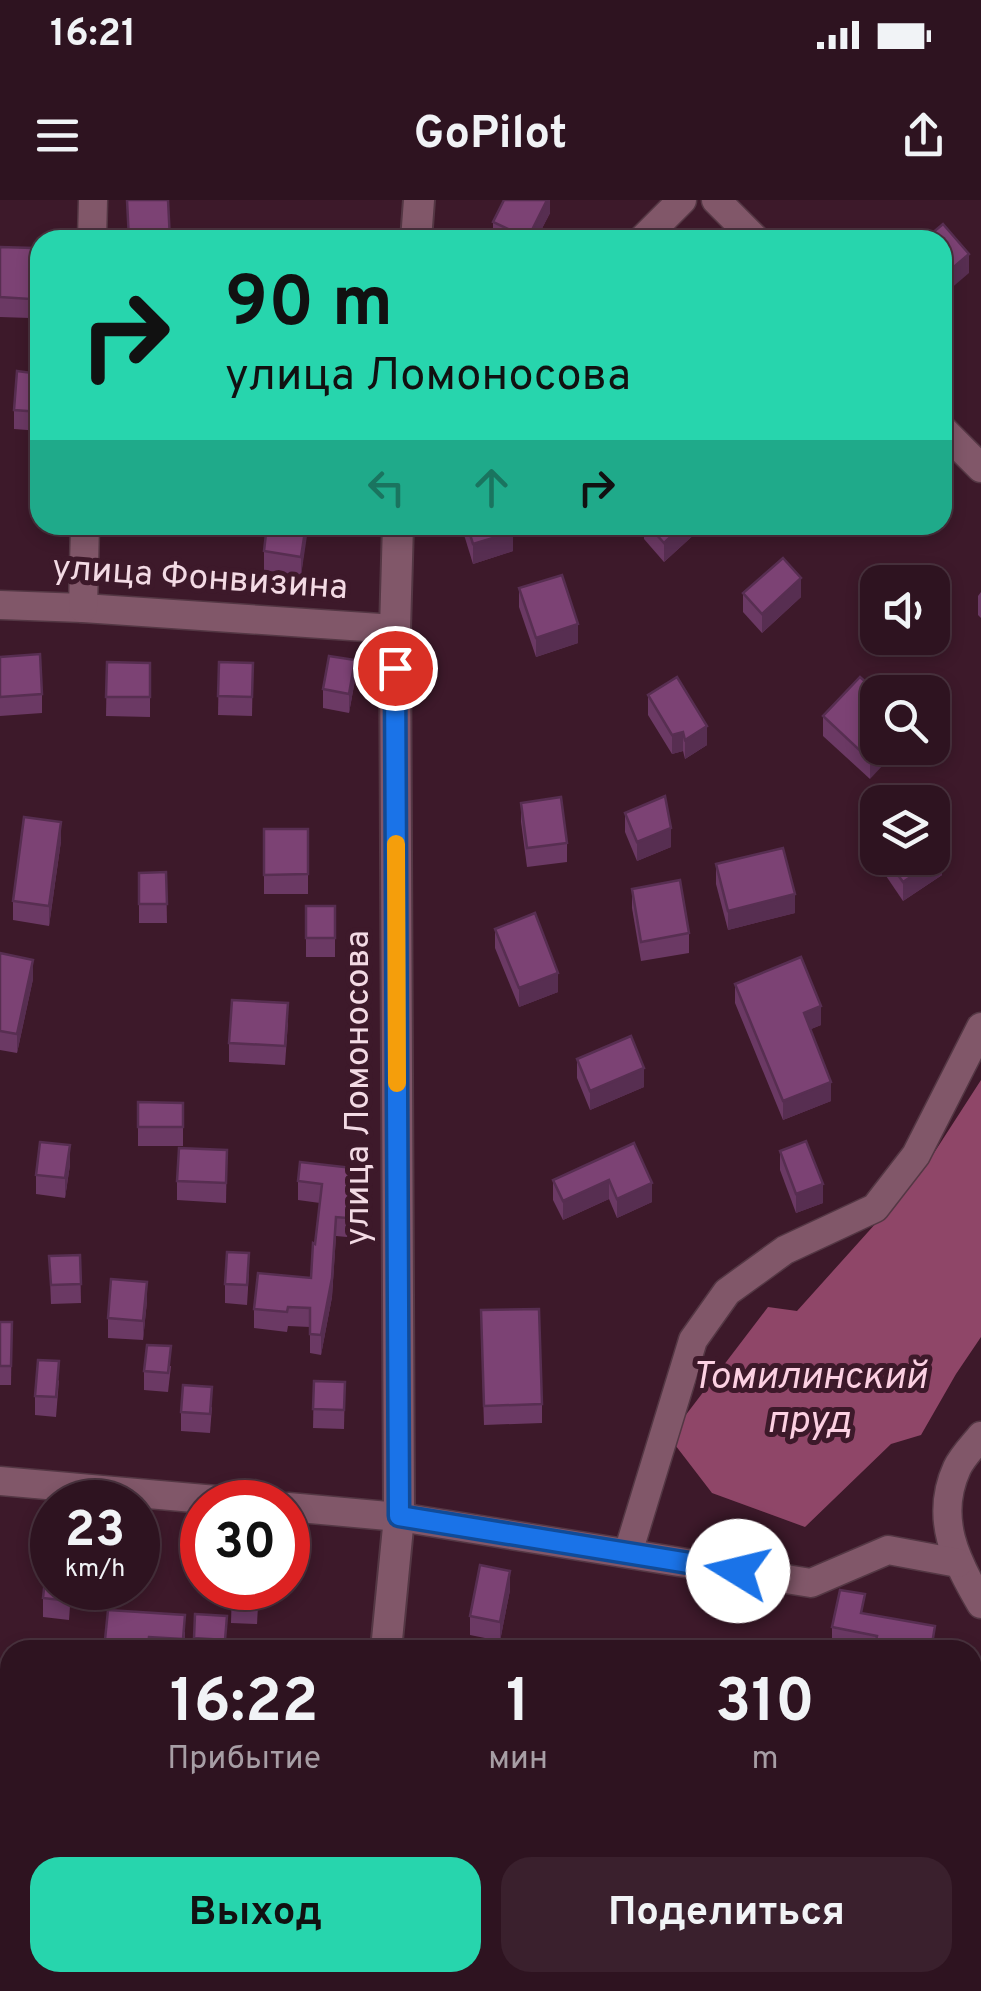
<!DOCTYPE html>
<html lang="ru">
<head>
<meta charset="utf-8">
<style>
  :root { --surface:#2e1320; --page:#3a202d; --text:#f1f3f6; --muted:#a79ea5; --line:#49323e; --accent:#27d5ad }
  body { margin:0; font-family:Overpass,sans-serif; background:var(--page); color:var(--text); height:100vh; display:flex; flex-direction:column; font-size:38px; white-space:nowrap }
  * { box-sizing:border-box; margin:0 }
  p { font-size:32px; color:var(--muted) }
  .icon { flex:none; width:55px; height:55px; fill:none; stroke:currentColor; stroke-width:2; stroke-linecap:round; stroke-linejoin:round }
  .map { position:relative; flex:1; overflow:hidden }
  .drawer { position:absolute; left:0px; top:1440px; width:982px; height:352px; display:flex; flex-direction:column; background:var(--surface); border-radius:30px 30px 0 0; box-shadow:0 5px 15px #0003,0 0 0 2px var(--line) }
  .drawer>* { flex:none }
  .top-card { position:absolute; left:30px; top:30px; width:922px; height:305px; border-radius:30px; box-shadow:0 5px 15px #0003,0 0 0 2px var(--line); background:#27d5ad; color:#111; overflow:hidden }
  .controls { position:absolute; left:860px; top:365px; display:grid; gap:20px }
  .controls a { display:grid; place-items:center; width:90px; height:90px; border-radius:20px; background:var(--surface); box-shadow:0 5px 15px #0003,0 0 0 2px var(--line); font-size:50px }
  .speed { position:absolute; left:30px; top:1280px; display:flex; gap:20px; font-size:50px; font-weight:700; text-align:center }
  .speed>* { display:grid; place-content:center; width:130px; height:130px; border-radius:50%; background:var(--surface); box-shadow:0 5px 15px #0003,0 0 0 2px var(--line); line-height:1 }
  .speed small { font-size:25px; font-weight:400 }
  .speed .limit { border:15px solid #d22; background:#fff; color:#111 }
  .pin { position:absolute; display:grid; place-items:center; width:85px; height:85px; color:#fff; margin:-42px; border:5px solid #fff; border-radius:50%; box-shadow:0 2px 10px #0007 }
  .me { position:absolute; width:110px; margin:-55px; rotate:279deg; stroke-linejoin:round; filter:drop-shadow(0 0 8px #0008) }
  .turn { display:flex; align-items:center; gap:35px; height:210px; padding:0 30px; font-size:45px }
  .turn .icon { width:130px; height:130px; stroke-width:2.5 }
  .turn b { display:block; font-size:70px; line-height:85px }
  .lanes { display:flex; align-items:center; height:95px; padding:0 30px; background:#0003; justify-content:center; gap:50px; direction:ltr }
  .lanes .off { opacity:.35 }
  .eta { display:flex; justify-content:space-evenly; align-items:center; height:170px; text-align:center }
  .eta b { font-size:60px; font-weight:700; line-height:70px }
  .cta { display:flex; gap:20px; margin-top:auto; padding:20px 30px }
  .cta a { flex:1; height:115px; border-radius:30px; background:var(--accent); color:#111; font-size:40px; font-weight:700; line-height:115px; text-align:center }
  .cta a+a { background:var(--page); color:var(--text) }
  .status { display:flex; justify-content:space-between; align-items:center; height:70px; padding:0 50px; background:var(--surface); direction:ltr }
  .status svg { height:28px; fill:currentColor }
  header { display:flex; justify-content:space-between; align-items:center; height:130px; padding:0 30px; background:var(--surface); font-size:45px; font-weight:700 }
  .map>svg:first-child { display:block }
  .water { fill:#8f4668 }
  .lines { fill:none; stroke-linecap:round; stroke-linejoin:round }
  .street-casing { stroke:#543744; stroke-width:31 }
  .secondary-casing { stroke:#543744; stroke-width:34 }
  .street { stroke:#815769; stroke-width:28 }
  .secondary { stroke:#815769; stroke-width:30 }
  .wall { fill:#6b3964 }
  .shaded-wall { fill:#572e51 }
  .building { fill:#7c4274; stroke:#572e51; stroke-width:2.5 }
  .route-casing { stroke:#114b97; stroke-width:25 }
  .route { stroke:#1a73e8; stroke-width:18 }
  .slow { stroke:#f59e0b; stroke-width:18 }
  .labels { text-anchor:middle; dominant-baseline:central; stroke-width:10; stroke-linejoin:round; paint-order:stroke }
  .street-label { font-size:35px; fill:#f3dae4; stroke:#3d192a }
  .water-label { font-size:38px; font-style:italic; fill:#fcd0e2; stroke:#3d192a }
</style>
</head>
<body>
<div class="status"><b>16:21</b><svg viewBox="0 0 49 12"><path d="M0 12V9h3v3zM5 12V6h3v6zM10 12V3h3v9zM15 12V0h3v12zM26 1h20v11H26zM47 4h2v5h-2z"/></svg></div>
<header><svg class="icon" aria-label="menu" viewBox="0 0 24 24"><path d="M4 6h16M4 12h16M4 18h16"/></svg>GoPilot<svg class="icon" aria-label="share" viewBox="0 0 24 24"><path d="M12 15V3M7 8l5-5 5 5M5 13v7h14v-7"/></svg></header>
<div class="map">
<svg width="981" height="1791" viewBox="0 0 981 1791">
  <rect width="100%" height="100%" fill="#3d192a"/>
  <polygon class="water" points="981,880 981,1137 956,1174 921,1235 891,1244 805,1327 712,1293 669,1237 768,1107 797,1111 921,973"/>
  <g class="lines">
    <g class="street-casing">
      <g id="street">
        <polyline points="716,0 756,40"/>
        <polyline points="92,40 93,0"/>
        <polyline points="642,40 682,0"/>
        <polyline points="942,229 981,268"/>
        <polyline points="0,405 83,408 395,429"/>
        <polyline points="83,408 85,325"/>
        <path d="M981,1236C973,1246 962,1257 957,1268C934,1318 956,1361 981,1404"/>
        <polyline points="0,1281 239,1302"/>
        <polyline points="288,1307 399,1317 811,1383 888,1350 958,1363"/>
        <polyline points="628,1353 693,1140 727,1092 785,1050 875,1008 916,955 981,827"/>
        <polyline points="0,1618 10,1619"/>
        <polyline points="946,1782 981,1791"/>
        <polyline points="327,1791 329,1782"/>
      </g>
    </g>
    <g class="secondary-casing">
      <g id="secondary">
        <polyline points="416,40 419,0"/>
        <polyline points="386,1450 399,1317 395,429 398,325"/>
      </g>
    </g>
    <use href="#street" class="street"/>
    <use href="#secondary" class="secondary"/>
  </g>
  <g class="wall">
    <polygon points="550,0 550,13 536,40 493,40 493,22"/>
    <polygon points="0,47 33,68 30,118 0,117"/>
    <polygon points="40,174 40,231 14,229 14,210"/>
    <polygon points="192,325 232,325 231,337 192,335"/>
    <polygon points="307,325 301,376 264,370 264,351"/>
    <polygon points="461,325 511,325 513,351 473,364"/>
    <polygon points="644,325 699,325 699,330 664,362 644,339"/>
    <polygon points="519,388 578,443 536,457 519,407"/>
    <polygon points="981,392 981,418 978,415 978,396"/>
    <polygon points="743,393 801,397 762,433 743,412"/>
    <polygon points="0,457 42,494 42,513 0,516"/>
    <polygon points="107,462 150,463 150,517 106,516"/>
    <polygon points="219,462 253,463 252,516 218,515"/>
    <polygon points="355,480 349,513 323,508 323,489"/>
    <polygon points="878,493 870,579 823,536 823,516"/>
    <polygon points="648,495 707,545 685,559 683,551 672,554 648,515"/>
    <polygon points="521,603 567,643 567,662 527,667 521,622"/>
    <polygon points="625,613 671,647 637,661 625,632"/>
    <rect x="264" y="629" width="44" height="65"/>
    <polygon points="61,641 49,726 13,720 13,701"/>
    <polygon points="878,658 932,658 942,675 903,701 878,664"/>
    <polygon points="716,664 795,713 728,730 716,684"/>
    <polygon points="166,672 167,723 139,723 139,673"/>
    <polygon points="632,689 689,733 689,753 641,761 632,708"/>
    <rect x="306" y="706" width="29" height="51"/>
    <polygon points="495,729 558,792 519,807 495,748"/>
    <polygon points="0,753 33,779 17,853 0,850"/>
    <polygon points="735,784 821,825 811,829 831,901 783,920 735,803"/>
    <polygon points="288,822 285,865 229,862 229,843"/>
    <polygon points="577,859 644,887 590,910 577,878"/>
    <polygon points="138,902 183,903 183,946 138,946"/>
    <polygon points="634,943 652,1002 617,1018 609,999 563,1020 553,1000 553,980"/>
    <polygon points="227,950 226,1003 177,1000 177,981"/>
    <polygon points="780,951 823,1003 796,1013 780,970"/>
    <polygon points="70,965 65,998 36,994 36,975"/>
    <polygon points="298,981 353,987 347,1037 336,1036 332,1097 321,1155 310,1153 310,1127 288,1126 287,1132 254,1128 254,1109 311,1078 320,1003 298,1000"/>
    <polygon points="80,1055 81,1103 51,1104 49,1056"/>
    <polygon points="249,1072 247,1105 225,1103 225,1084"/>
    <polygon points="147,1101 143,1140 108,1138 108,1118"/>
    <polygon points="0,1122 12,1122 11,1185 0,1185"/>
    <polygon points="481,1130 542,1204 542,1223 484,1225"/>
    <polygon points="171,1166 168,1192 144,1190 144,1171"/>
    <polygon points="59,1180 56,1217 35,1215 35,1196"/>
    <polygon points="314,1181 345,1182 344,1229 313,1228"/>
    <polygon points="212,1207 210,1233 181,1231 181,1212"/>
    <polygon points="49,1342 107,1388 104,1410 70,1406 69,1420 43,1417 43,1398"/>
    <polygon points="232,1388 259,1388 257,1424 231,1423"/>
    <polygon points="510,1390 500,1441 470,1435 470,1416"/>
    <polygon points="108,1410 185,1432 184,1450 104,1450"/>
    <polygon points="864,1413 935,1443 934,1450 861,1450 832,1444 832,1427"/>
    <polygon points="195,1414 227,1416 225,1450 194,1448"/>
    <polygon points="0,1540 10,1541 10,1573 0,1571"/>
    <polygon points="972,1605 981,1607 980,1655 972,1653"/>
    <polygon points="0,1642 10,1642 10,1683 0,1682"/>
    <polygon points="376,1782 469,1782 468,1791 376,1791"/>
  </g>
  <g class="shaded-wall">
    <polygon points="547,0 550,0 550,13 536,40 528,40"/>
    <polygon points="969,54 969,73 942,96 942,77"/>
    <polygon points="306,325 307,336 301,376 301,357"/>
    <polygon points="683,325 699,325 699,330 664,362 664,343"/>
    <polygon points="513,332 513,351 473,364 473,344"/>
    <polygon points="801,378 801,397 762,433 762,414"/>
    <polygon points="578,424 578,443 536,457 536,438"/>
    <polygon points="355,460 355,480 349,513 349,494"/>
    <polygon points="707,526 707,545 685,559 685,540"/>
    <polygon points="683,532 683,551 672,554 672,535"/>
    <polygon points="881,548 899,548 870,579 870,560"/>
    <polygon points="61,622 61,641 49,726 49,706"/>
    <polygon points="671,628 671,647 637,661 637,642"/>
    <polygon points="942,656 942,675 903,701 903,682"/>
    <polygon points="795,694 795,713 728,730 728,711"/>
    <polygon points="33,760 33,779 17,853 17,834"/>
    <polygon points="558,773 558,792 519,807 519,788"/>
    <polygon points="821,806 821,825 804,832 804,813"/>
    <polygon points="644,868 644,887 590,910 590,891"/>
    <polygon points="831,882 831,901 783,920 783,901"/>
    <polygon points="70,945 70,965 65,998 65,978"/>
    <polygon points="353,968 353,987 347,1037 347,1018"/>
    <polygon points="609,980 609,999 563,1020 563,1001"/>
    <polygon points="652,983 652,1002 617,1018 617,999"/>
    <polygon points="823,984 823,1003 796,1013 796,994"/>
    <polygon points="336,1017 332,1097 321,1155 321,1135"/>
    <polygon points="147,1082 147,1101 143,1140 143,1121"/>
    <polygon points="510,1371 510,1390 500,1441 500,1422"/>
    <polygon points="10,1747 10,1766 6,1791 3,1791"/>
  </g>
  <g class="building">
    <polygon points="127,0 168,0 170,40 129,40"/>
    <polygon points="504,0 547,0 528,38 493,22"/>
    <polygon points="943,24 969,54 942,77 942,40 924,40"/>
    <polygon points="250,37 286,38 286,40 250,40"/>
    <polygon points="0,47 33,48 30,99 0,97"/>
    <polygon points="17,171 40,174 40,212 14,210"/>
    <polygon points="267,325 306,325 301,357 264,351"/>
    <polygon points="467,325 511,325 513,332 473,344"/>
    <polygon points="648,325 683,325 664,343"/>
    <polygon points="783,358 801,378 762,414 743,393"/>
    <polygon points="562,375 578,424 536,438 519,388"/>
    <polygon points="40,454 42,494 0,497 0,457"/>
    <polygon points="329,456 355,460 349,494 323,489"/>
    <polygon points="107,462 150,463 150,497 106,497"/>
    <polygon points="219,462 253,463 252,497 218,496"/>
    <polygon points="677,477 707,526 685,540 683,532 672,535 648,495"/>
    <polygon points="860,477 878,493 878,548 881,548 870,560 823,516"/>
    <polygon points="665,596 671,628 637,642 625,613"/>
    <polygon points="561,597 567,643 527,648 521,603"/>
    <polygon points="24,617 61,622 49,706 13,701"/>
    <polygon points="264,629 308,629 308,674 264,675"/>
    <polygon points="932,642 942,656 903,682 886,658 932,658"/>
    <polygon points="783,648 795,694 728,711 716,664"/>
    <polygon points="166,672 167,704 139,704 139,673"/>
    <polygon points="680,680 689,733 641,742 632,689"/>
    <rect x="306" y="706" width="29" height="32"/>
    <polygon points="535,713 558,773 519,788 495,729"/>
    <polygon points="0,753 33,760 17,834 0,831"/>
    <polygon points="801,757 821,806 804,813 831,882 783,901 735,784"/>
    <polygon points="232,800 288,803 285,846 229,843"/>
    <polygon points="631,836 644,868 590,891 577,859"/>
    <polygon points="138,902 183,903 183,927 138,927"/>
    <polygon points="806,941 823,984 796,994 780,951"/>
    <polygon points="40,942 70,945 65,978 36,975"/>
    <polygon points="634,943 652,983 617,999 609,980 563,1001 553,980"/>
    <polygon points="179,948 227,950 226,983 177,981"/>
    <polygon points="300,962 353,968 347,1018 336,1017 332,1078 321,1135 310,1134 310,1108 288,1107 287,1112 254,1109 258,1073 311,1078 313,1043 315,1044 322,984 298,981"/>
    <polygon points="227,1052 249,1053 247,1085 225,1084"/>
    <polygon points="80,1055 81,1084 51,1085 49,1056"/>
    <polygon points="111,1079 147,1082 143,1121 108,1118"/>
    <polygon points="539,1109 542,1204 484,1206 481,1110"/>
    <polygon points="0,1122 12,1122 11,1166 0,1166"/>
    <polygon points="147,1145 171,1146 168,1173 144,1171"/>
    <polygon points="38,1160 59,1161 56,1197 35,1196"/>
    <polygon points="314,1181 345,1182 344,1210 313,1209"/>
    <polygon points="183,1185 212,1187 210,1214 181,1212"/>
    <polygon points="49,1342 52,1343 52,1388 70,1388 69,1401 43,1398"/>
    <polygon points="480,1365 510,1371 500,1422 470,1416"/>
    <polygon points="77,1388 105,1388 104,1390"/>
    <polygon points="232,1388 258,1388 257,1405 231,1404"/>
    <polygon points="840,1390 865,1394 861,1413 935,1426 931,1450 874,1450 877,1436 832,1427"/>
    <polygon points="108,1410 185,1415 183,1439 149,1437 147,1450 104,1450"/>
    <polygon points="195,1414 227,1416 225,1440 194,1438"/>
    <polygon points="58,1447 95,1450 58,1450"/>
    <polygon points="0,1540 10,1541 10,1563 0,1562"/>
    <polygon points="972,1605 981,1607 980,1635 972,1634"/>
    <rect x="0" y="1642" width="10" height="31"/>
    <polygon points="0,1739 10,1741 3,1791 0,1791"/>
    <polygon points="260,1782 289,1782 287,1791 258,1791"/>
    <polygon points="392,1782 466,1782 464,1791 429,1791"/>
    <polygon points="540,1782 591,1782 588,1791 537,1791"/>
    <polygon points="779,1782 819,1782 817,1791 778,1791"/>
  </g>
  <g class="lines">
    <g class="route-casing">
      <polyline id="route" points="395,468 399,1316 738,1371"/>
    </g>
    <use href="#route" class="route"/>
    <polyline class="slow" points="396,644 397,883"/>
  </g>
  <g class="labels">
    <g class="street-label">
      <text transform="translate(200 379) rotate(4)">улица Фонвизина</text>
      <text transform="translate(359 888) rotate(-90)">улица Ломоносова</text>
    </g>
    <g class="water-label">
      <text x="809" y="1178">Томилинский<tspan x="809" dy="44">пруд</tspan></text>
    </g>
  </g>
</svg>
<div class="controls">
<a><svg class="icon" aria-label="sound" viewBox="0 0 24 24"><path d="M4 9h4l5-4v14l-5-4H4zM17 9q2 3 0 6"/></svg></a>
<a><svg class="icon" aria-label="search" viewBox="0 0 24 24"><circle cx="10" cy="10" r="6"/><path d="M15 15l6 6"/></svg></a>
<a><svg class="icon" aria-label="layers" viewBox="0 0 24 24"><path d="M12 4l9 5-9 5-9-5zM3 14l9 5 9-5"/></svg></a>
</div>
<div class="speed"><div>23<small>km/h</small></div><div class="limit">30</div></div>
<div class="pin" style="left:395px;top:468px;background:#d93025"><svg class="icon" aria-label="arrive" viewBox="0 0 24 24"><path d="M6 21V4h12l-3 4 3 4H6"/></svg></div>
<svg class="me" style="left:738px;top:1371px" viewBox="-20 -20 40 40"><circle r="19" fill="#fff"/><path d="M0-13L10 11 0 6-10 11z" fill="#1a73e8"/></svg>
<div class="top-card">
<div class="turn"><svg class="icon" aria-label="right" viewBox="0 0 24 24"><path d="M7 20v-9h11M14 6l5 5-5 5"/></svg><div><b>90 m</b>улица Ломоносова</div></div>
<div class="lanes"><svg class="icon off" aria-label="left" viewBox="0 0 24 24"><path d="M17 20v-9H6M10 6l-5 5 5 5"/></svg><svg class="icon off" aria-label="ahead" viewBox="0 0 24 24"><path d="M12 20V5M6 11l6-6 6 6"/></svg><svg class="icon" aria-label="right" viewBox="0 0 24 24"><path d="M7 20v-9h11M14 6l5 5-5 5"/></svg></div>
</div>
<section class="drawer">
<div class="eta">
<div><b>16:22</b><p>Прибытие</p></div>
<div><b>1</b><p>мин</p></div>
<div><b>310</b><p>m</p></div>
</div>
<div class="cta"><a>Выход</a><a>Поделиться</a></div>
</section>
</div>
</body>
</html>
